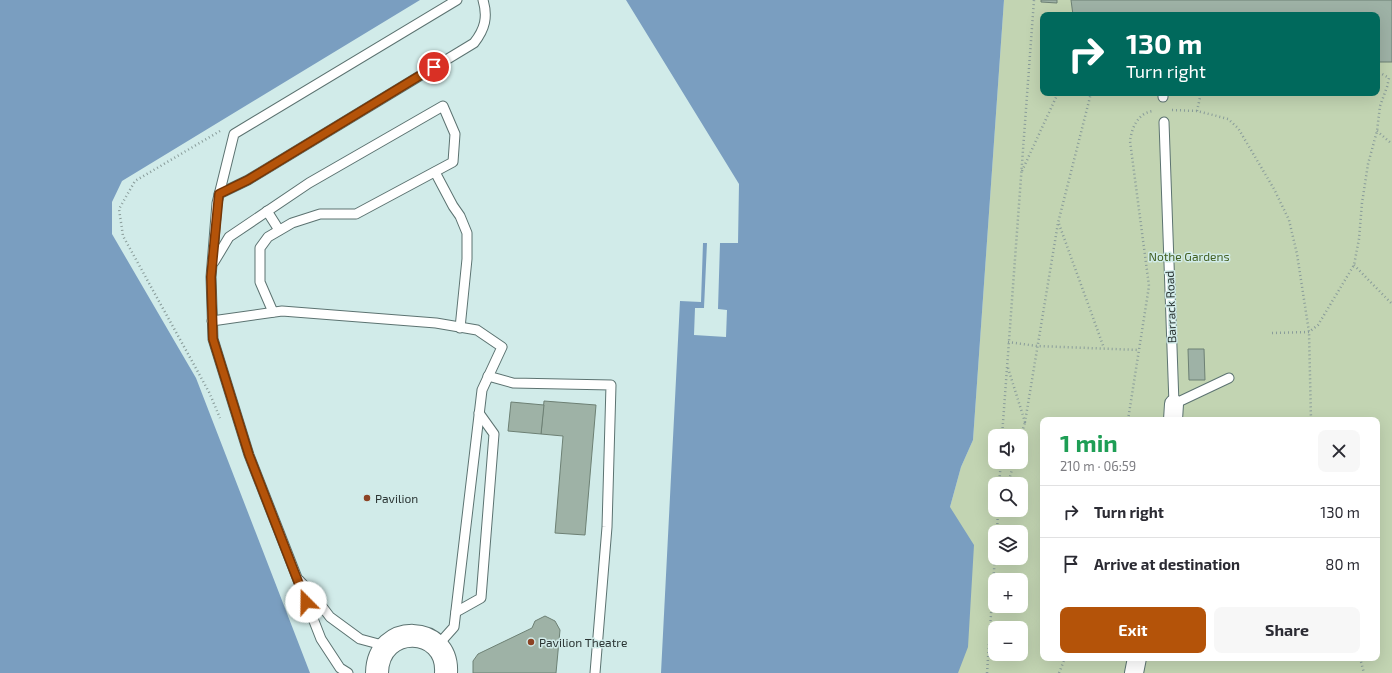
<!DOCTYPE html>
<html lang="en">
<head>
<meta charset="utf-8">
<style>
  :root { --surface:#fff; --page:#f7f7f7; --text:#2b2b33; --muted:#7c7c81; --line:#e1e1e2; --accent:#b45309 }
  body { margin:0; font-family:"Exo 2",sans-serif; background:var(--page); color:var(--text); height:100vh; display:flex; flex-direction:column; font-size:15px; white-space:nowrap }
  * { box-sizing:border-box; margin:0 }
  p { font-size:13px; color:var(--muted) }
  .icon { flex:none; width:22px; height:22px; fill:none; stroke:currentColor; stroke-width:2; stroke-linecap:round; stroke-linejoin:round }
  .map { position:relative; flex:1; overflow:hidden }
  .side { position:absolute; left:1040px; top:417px; width:340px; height:244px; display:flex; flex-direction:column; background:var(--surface); border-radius:8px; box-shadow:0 4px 16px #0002 }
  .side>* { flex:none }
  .guide { position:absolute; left:1040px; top:12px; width:340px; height:84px; border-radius:8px; box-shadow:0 4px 16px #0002; background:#00695c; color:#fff; overflow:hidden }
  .controls { position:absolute; left:988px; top:429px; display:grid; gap:8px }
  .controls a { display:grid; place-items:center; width:40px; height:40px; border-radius:8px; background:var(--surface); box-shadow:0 4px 16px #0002; font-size:20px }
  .pin { position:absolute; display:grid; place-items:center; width:34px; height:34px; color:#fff; margin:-17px; border:2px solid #fff; border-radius:50%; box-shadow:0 1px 4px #0007 }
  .me { position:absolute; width:44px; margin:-22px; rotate:338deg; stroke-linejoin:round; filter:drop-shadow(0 0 3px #0008) }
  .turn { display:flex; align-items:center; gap:14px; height:84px; padding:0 20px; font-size:18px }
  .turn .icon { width:52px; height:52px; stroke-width:2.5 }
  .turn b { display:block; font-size:28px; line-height:34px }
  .round { display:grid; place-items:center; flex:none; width:42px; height:42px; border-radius:8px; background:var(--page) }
  .overview { display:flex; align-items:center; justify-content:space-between; height:68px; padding:0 20px }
  h1 { font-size:24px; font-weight:700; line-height:30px; color:#1e9e55 }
  .action { display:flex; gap:8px; margin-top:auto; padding:8px 20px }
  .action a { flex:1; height:46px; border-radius:8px; background:var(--accent); color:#fff; font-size:16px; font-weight:700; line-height:46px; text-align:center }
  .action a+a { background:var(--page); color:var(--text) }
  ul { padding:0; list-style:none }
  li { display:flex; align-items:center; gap:12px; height:52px; padding:0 20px; border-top:1px solid var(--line) }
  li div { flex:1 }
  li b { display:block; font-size:15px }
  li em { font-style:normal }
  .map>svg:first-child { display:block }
  .green { fill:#c2d4b2; fill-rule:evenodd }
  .water { fill:#7a9ec0 }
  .pier { fill:#d1ebe9 }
  .building { fill:#9eb2a6; stroke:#6d8074 }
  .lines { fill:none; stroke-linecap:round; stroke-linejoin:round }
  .lane-casing { stroke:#5c7371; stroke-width:11 }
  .street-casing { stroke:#5c7371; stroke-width:20 }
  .secondary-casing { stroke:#5c7371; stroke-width:24 }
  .path { stroke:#899c9a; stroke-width:2.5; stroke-dasharray:1 3; stroke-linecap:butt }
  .lane { stroke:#fff; stroke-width:9 }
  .street { stroke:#fff; stroke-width:18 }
  .secondary { stroke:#fff; stroke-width:22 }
  .route-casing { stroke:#753606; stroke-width:10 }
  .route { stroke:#b45309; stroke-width:7 }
  .poi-dot { fill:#8c4324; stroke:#d1ebe9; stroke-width:1.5 }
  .labels { text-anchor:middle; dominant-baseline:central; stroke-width:3; stroke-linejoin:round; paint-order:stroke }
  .park-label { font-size:12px; fill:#456225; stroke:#d1ebe9 }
  .street-label { font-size:12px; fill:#2b3534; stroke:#d1ebe9 }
  .poi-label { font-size:12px; fill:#2b3534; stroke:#d1ebe9; text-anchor:start }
</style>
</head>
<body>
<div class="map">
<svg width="1392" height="673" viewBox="0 0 1392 673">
  <rect width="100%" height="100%" fill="#d1ebe9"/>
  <path class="green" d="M1004,0H1071L1073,15H1043V93H1377V62H1392V673H958L950,507L961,467L973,440ZM1043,420H1377V658H1043ZM995,436H1021V462H995ZM995,484H1021V510H995ZM995,532H1021V558H995ZM995,580H1021V606H995ZM995,628H1021V654H995Z"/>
  <g class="water">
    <polygon points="0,0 420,0 122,181 112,202 112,234 196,378 310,673 0,673"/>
    <polygon points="626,0 1004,0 973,440 961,467 950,507 974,545 968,647 958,673 661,673 680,301 701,302 703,243 738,243 739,184"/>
  </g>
  <polygon class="pier" points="707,243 720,243 718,309 727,310 726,337 694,335 695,308 704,308"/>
  <g class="building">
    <polygon points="1041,0 1057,0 1057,3 1041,2"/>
    <polygon points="1071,0 1392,0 1392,62 1377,62 1377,15 1073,15"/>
    <polygon points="1188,349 1204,349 1205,380 1189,380"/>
    <polygon points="544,401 596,405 585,535 555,533 563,436 541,434"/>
    <polygon points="511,402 544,405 541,434 508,431"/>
    <polygon points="545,616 555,621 560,630 556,673 473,673 473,661 478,654 532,628 535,621"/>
  </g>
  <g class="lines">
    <g class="lane-casing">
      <g id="lane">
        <polyline points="1163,93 1163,97"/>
        <polyline points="1164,122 1174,404 1229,378"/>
        <polyline points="435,172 453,206 460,216 467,233 467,259 460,328"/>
        <path d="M219,194L248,180L474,43C485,29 488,17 483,0"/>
        <polyline points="267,211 279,230"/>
        <polyline points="214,262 229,237 309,183 443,106 455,134 453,162 356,214 320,214 292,223 268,237 260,248 260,282 273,312"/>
        <polyline points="212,321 282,311 436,323 477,330 502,347 482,390 454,627 437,646"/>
        <polyline points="488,376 513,383 611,385 607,527 595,673"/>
        <polyline points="299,580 314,596 330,617 360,639 386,646"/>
        <polyline points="456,612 481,598 494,434 479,413"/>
        <polyline points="348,673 340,668 321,639 249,455 213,339 211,277 217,203 234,134 457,0"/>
      </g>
    </g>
    <g class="street-casing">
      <g id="street">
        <polyline points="1173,420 1174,404"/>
        <polyline points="1134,673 1137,658"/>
      </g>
    </g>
    <g class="secondary-casing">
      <path id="secondary" d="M377,673C378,622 449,625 446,673"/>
    </g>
    <g class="path">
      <polyline points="1172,110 1197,111 1213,115 1228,119 1238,128 1274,189 1289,220 1297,254 1309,332 1311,420"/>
      <polyline points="1197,111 1201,93"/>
      <polyline points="220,131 135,181 119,209 123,236 209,392 220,418"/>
      <polyline points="1377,131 1392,144"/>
      <polyline points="1022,171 1058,93"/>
      <polyline points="1059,224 1104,348"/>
      <polyline points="1354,265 1392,304"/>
      <polyline points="1272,333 1309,332 1318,325 1354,265 1359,239 1362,203 1368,164 1377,131 1380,106 1387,87 1389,78 1382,74 1377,75"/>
      <polyline points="1008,342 1037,346 1139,350"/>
      <polyline points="1008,368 1025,422 1058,223 1091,93"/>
      <path d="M1128,420L1149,286L1130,141C1132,127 1138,113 1153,111"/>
      <polyline points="1002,436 1034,0"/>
      <polyline points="1021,436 1025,422"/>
      <polyline points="999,484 1001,462"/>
      <polyline points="1008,484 1014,462"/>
      <polyline points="997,532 998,510"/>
      <polyline points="1360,658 1364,673"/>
      <polyline points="987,673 995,556"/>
      <polyline points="1059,673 1065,658"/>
    </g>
    <use href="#lane" class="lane"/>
    <use href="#street" class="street"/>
    <use href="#secondary" class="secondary"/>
  </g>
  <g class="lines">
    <g class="route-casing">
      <polyline id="route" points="306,602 249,455 213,339 211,277 219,194 248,180 434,67"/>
    </g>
    <use href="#route" class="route"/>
  </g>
  <g class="poi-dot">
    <circle cx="367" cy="498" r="4"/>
    <circle cx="531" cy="642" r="4"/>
  </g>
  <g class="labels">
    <g class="park-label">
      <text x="1189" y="256">Nothe Gardens</text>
    </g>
    <g class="street-label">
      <text transform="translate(1170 307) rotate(-92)">Barrack Road</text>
    </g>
    <g class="poi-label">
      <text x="375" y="498">Pavilion</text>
      <text x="539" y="642">Pavilion Theatre</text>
    </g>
  </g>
</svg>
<div class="controls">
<a><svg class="icon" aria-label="sound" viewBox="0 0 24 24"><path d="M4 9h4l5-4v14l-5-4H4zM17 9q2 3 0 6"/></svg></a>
<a><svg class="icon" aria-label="search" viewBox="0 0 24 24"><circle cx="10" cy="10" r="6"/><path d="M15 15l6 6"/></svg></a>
<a><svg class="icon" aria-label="layers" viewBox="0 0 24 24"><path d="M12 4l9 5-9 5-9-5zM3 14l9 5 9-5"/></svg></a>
<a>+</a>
<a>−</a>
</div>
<div class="pin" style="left:434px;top:67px;background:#d93025"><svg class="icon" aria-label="arrive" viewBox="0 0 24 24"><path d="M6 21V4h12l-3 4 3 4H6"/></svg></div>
<svg class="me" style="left:306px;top:602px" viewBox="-20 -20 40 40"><circle r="19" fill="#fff"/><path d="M0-13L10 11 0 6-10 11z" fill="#b45309"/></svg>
<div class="guide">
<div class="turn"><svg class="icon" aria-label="right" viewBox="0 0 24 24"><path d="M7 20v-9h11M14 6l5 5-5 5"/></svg><div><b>130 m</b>Turn right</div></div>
</div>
<section class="side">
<div class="overview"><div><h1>1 min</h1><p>210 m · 06:59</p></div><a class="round"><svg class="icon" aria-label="close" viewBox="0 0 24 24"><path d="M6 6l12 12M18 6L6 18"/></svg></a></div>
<ul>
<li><svg class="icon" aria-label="right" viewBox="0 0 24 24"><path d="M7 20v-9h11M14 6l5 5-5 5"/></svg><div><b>Turn right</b></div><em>130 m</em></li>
<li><svg class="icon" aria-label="arrive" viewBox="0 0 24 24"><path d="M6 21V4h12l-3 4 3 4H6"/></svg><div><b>Arrive at destination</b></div><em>80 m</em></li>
</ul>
<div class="action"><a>Exit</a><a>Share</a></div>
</section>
</div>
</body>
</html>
